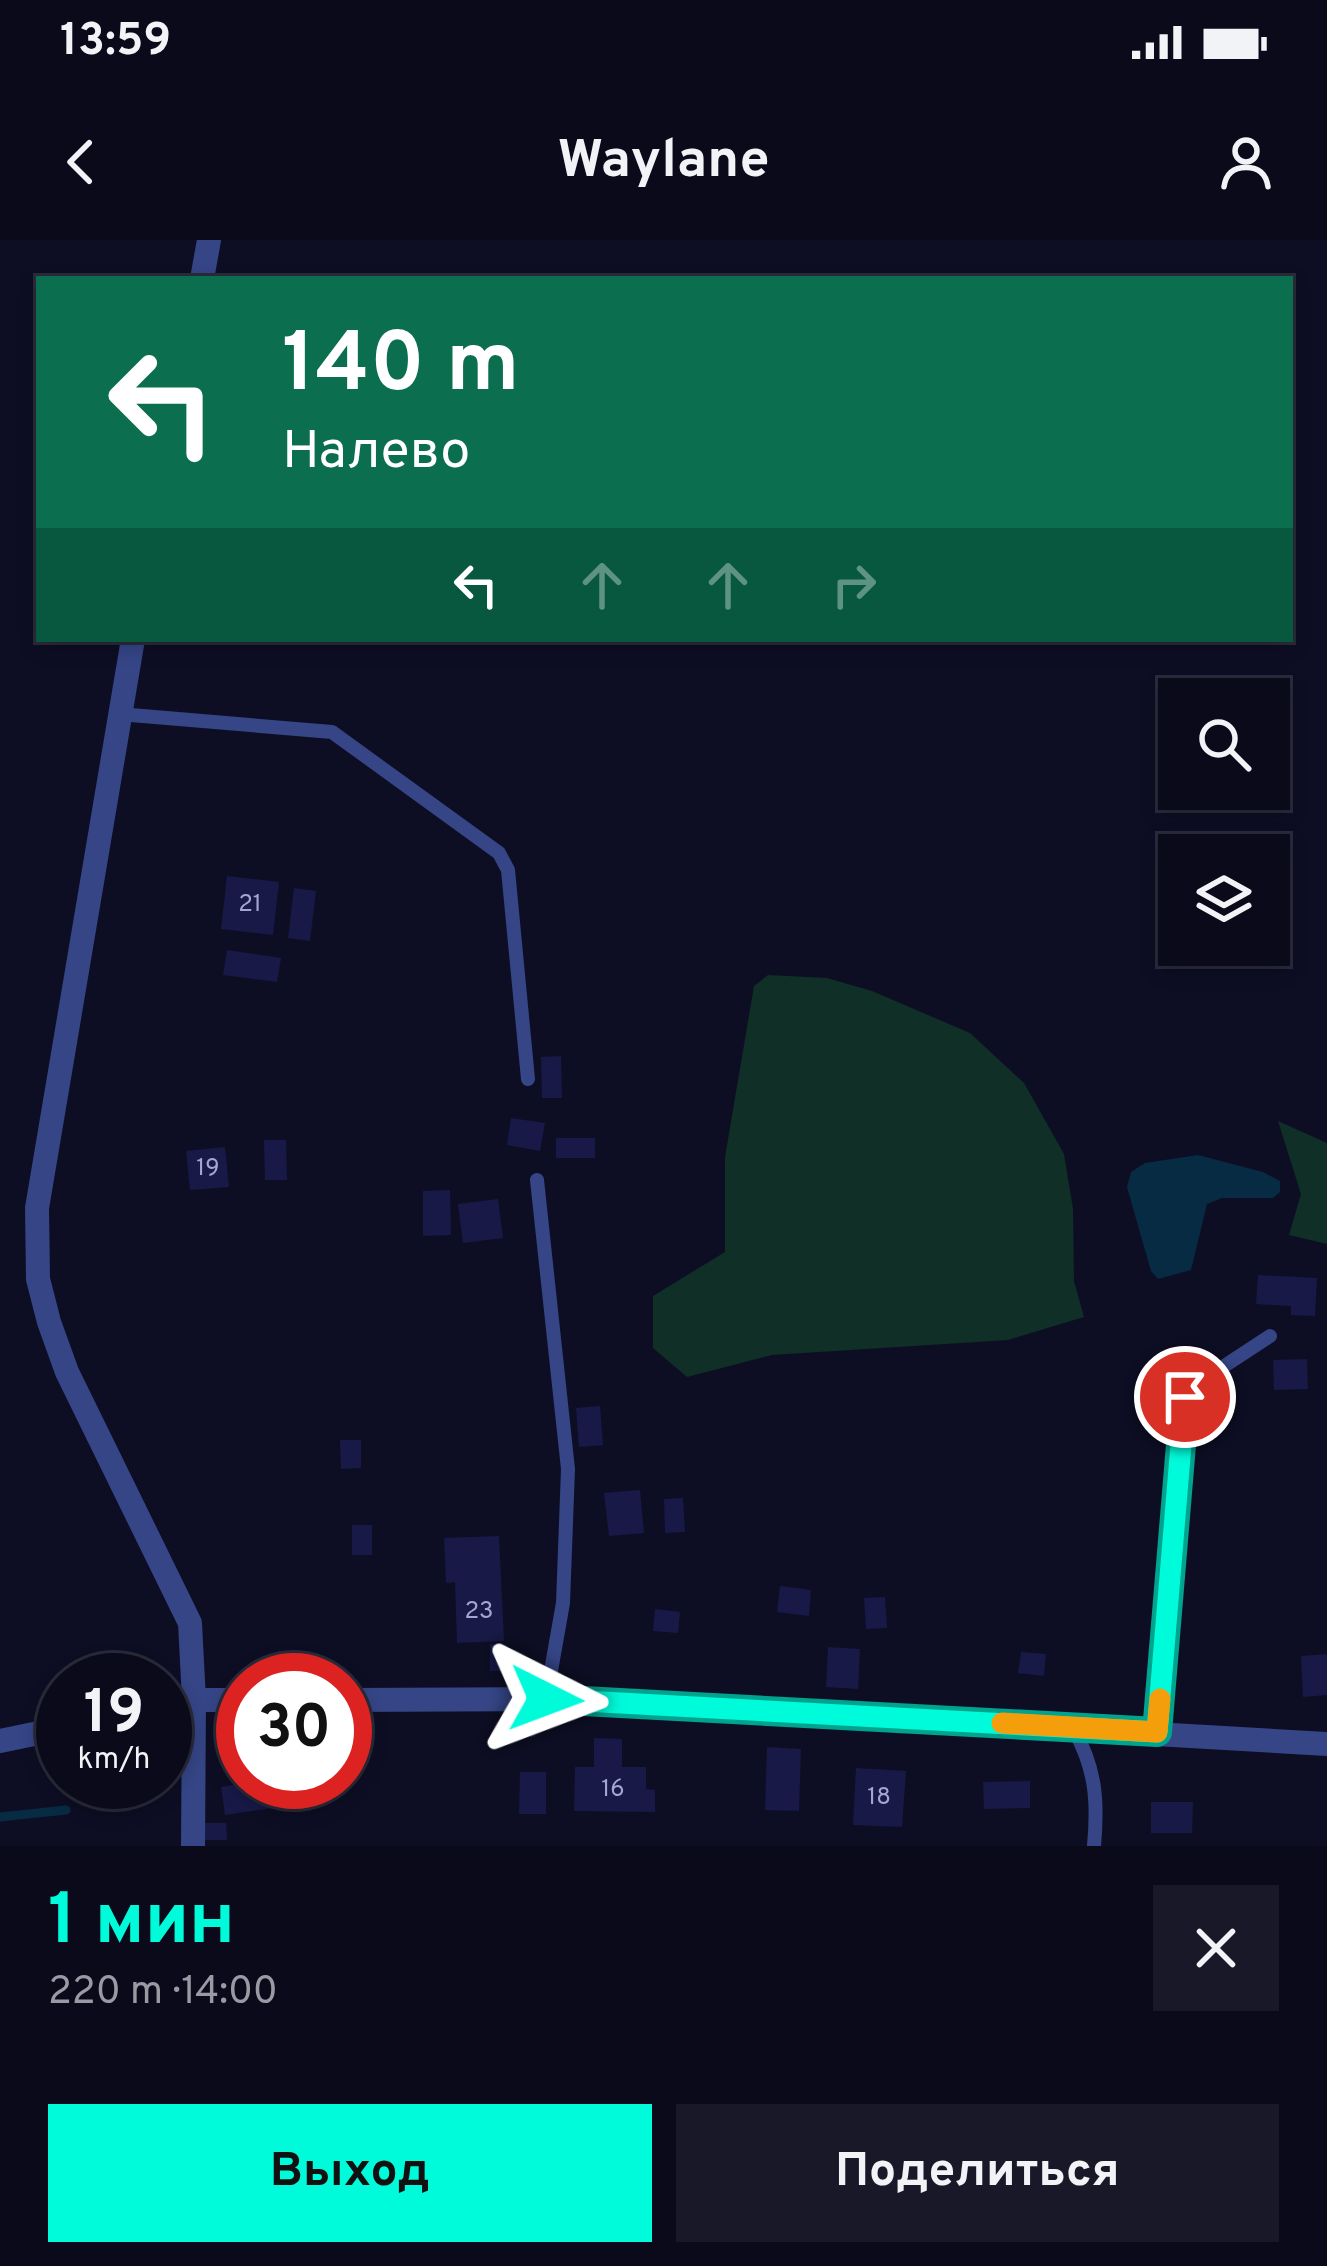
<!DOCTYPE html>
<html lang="ru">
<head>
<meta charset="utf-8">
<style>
  :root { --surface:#0a0a1b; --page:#181828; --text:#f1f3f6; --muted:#999aa3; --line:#2a2b3a; --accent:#00fbda }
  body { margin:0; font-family:Overpass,sans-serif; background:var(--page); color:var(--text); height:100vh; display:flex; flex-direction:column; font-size:45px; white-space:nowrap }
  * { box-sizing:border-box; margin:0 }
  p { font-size:39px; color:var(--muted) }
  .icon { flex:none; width:66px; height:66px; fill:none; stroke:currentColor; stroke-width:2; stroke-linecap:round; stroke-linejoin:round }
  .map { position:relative; height:1606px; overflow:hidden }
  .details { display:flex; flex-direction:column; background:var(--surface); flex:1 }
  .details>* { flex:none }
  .banner { position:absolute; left:36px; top:36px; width:1257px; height:366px; border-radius:0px; box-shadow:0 6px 18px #0003,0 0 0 3px var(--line); background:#0b6e4f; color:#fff; overflow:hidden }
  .tools { position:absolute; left:1158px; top:438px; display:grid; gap:24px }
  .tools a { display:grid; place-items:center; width:132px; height:132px; border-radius:0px; background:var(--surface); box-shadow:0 6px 18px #0003,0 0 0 3px var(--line); font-size:60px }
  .speed { position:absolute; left:36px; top:1413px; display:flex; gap:24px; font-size:60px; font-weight:700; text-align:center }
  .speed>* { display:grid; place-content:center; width:156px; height:156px; border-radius:50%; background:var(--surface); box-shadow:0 6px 18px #0003,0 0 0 3px var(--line); line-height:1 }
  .speed small { font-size:30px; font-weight:400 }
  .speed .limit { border:18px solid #d22; background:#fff; color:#111 }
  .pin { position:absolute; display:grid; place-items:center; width:102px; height:102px; color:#fff; margin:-51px; border:6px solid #fff; border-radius:50%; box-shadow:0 3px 12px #0007 }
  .me { position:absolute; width:132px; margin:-66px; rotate:93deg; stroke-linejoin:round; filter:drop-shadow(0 0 9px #0008) }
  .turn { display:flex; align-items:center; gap:42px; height:252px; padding:0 48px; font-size:54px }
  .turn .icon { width:156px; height:156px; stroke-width:2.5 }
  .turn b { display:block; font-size:84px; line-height:102px }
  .lanes { display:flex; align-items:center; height:114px; padding:0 48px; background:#0003; justify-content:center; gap:60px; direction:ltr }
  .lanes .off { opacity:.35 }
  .round { display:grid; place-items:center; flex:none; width:126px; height:126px; border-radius:0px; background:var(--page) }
  .head { display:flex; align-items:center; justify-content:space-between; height:204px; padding:0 48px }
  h1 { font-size:72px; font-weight:700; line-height:90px; color:var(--accent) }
  .button { display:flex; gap:24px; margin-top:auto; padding:24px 48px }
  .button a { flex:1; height:138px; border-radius:0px; background:var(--accent); color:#111; font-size:48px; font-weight:700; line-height:138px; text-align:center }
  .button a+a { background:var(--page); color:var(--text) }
  .status { display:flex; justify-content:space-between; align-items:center; height:84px; padding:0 60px; background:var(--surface); direction:ltr }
  .status svg { height:33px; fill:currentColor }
  header { display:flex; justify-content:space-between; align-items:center; height:156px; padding:0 48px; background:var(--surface); font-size:54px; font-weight:700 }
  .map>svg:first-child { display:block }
  .green { fill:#102f26 }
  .water { fill:#072b43 }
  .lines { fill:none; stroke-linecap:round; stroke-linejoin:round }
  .stream { stroke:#072b43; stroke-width:9 }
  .building { fill:#181946 }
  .service { stroke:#354586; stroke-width:14 }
  .minor { stroke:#354586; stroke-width:24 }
  .tertiary { stroke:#354586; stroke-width:24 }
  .route-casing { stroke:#00a38e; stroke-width:30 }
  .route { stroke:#00fbda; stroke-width:21 }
  .slow { stroke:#f59e0b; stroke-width:21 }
  .labels { text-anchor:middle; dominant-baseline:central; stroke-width:9; stroke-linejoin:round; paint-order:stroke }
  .number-label { font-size:24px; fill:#a2a7d1 }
</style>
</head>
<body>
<div class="status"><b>13:59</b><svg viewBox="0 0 49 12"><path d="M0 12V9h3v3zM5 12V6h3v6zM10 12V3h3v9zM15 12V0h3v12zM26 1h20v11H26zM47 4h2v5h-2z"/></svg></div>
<header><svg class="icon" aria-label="back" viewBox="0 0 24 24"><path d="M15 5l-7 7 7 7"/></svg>Waylane<svg class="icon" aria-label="person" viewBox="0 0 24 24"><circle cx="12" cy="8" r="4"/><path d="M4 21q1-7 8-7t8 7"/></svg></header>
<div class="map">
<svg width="1327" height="1606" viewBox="0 0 1327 1606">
  <rect width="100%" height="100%" fill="#0d0e24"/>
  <g class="green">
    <polygon points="768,735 827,738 872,751 970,793 1024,843 1064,914 1073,969 1074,1041 1084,1077 1008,1100 772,1115 687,1137 653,1108 653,1056 725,1012 725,917 754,746"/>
    <polygon points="1278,881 1327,903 1327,1004 1289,995 1301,954"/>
  </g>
  <polygon class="water" points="1198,915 1263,932 1280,941 1280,952 1273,958 1222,958 1207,964 1191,1030 1158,1039 1151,1031 1127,947 1131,932 1145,923"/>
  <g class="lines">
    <polyline class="stream" points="0,1577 66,1570"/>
  </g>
  <g class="building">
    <polygon points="227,636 279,642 273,695 221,689"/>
    <polygon points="294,648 316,651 310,701 288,698"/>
    <polygon points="227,710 281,718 277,742 223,735"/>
    <polygon points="561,816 562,858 542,858 541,817"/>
    <polygon points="511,878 545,883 540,911 507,905"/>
    <rect x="556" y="898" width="39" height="20"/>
    <polygon points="264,900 286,900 287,940 265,940"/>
    <polygon points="225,907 229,947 190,950 186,911"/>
    <polygon points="450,950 451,995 423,996 423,951"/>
    <polygon points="498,959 503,998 463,1003 458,964"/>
    <polygon points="1258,1035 1317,1038 1315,1076 1291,1075 1291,1066 1256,1064"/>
    <polygon points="1307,1119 1308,1149 1274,1150 1273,1120"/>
    <polygon points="600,1166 603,1205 579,1207 576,1168"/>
    <polygon points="340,1200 361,1200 361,1228 341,1229"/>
    <polygon points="640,1250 644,1293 609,1296 604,1253"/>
    <polygon points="683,1258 685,1292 665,1293 664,1259"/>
    <rect x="352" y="1285" width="20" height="30"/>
    <polygon points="499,1296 504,1401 457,1403 455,1342 446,1343 444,1298"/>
    <polygon points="780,1346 811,1350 809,1376 777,1372"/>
    <polygon points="885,1357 887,1388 866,1389 864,1358"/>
    <polygon points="655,1369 680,1372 678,1393 653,1391"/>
    <polygon points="490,1404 506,1405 505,1431 490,1431"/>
    <polygon points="828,1407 860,1409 858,1449 826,1447"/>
    <polygon points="1021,1412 1046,1414 1044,1436 1018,1433"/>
    <polygon points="1327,1414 1327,1455 1303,1457 1301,1416"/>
    <rect x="510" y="1481" width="25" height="16"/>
    <polygon points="594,1498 622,1499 622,1527 646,1527 646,1549 655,1550 655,1572 574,1571 575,1527 594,1527"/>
    <polygon points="767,1507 801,1509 799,1571 765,1570"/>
    <polygon points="856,1528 906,1531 902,1587 853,1585"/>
    <polygon points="520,1532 546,1532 546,1574 519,1574"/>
    <polygon points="1030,1541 1030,1568 984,1569 983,1542"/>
    <polygon points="252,1542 275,1542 279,1567 225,1575 221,1547"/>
    <polygon points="1151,1562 1193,1562 1192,1593 1151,1593"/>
    <polygon points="203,1583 226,1583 227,1600 203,1600"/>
  </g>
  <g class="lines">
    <g class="service">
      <polyline points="119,474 332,492 499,613 508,630 528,839"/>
      <polyline points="537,940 568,1229 563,1363 546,1459"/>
      <path d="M1074,1490C1096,1529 1098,1562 1094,1606"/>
      <polyline points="1157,1492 1185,1157 1212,1134 1270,1096"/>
    </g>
    <g class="minor">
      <polyline points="345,1460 546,1459 1327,1504"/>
      <polyline points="193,1606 194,1460 243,1460"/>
    </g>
    <g class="tertiary">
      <polyline points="202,39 209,0"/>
      <polyline points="133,399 37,968 38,1039 49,1082 67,1132 190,1383 194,1460 165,1466"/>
      <polyline points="0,1501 63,1488"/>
    </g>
  </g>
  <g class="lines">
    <g class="route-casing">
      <polyline id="route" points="546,1459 1157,1492 1185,1157"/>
    </g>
    <use href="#route" class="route"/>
    <polyline class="slow" points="1002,1483 1157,1492 1160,1459"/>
  </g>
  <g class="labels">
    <g class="number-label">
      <text x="250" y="665">21</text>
      <text x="208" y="929">19</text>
      <text x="479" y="1372">23</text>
      <text x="613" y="1550">16</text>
      <text x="879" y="1558">18</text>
    </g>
  </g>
</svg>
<div class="tools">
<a><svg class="icon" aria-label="search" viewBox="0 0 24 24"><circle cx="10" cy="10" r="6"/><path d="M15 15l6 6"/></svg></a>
<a><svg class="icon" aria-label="layers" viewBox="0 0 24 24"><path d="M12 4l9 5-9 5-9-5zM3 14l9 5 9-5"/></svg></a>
</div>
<div class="speed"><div>19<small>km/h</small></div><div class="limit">30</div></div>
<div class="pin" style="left:1185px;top:1157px;background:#d93025"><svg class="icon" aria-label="arrive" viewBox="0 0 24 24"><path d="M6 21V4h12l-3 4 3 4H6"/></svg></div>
<svg class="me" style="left:546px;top:1459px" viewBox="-20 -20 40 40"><path d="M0-17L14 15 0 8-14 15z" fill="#00fbda" stroke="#fff" stroke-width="4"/></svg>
<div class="banner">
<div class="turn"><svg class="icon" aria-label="left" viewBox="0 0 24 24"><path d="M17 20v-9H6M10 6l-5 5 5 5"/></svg><div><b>140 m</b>Налево</div></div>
<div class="lanes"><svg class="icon" aria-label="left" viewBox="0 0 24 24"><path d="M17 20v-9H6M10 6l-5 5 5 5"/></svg><svg class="icon off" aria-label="ahead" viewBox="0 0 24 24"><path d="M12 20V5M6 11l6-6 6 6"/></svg><svg class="icon off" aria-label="ahead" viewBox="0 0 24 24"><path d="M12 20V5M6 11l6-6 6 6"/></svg><svg class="icon off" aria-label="right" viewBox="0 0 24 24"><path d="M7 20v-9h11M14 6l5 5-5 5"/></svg></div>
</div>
</div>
<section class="details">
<div class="head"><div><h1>1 мин</h1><p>220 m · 14:00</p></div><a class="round"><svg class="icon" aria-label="close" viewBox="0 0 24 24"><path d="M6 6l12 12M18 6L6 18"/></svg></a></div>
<div class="button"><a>Выход</a><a>Поделиться</a></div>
</section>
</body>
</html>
